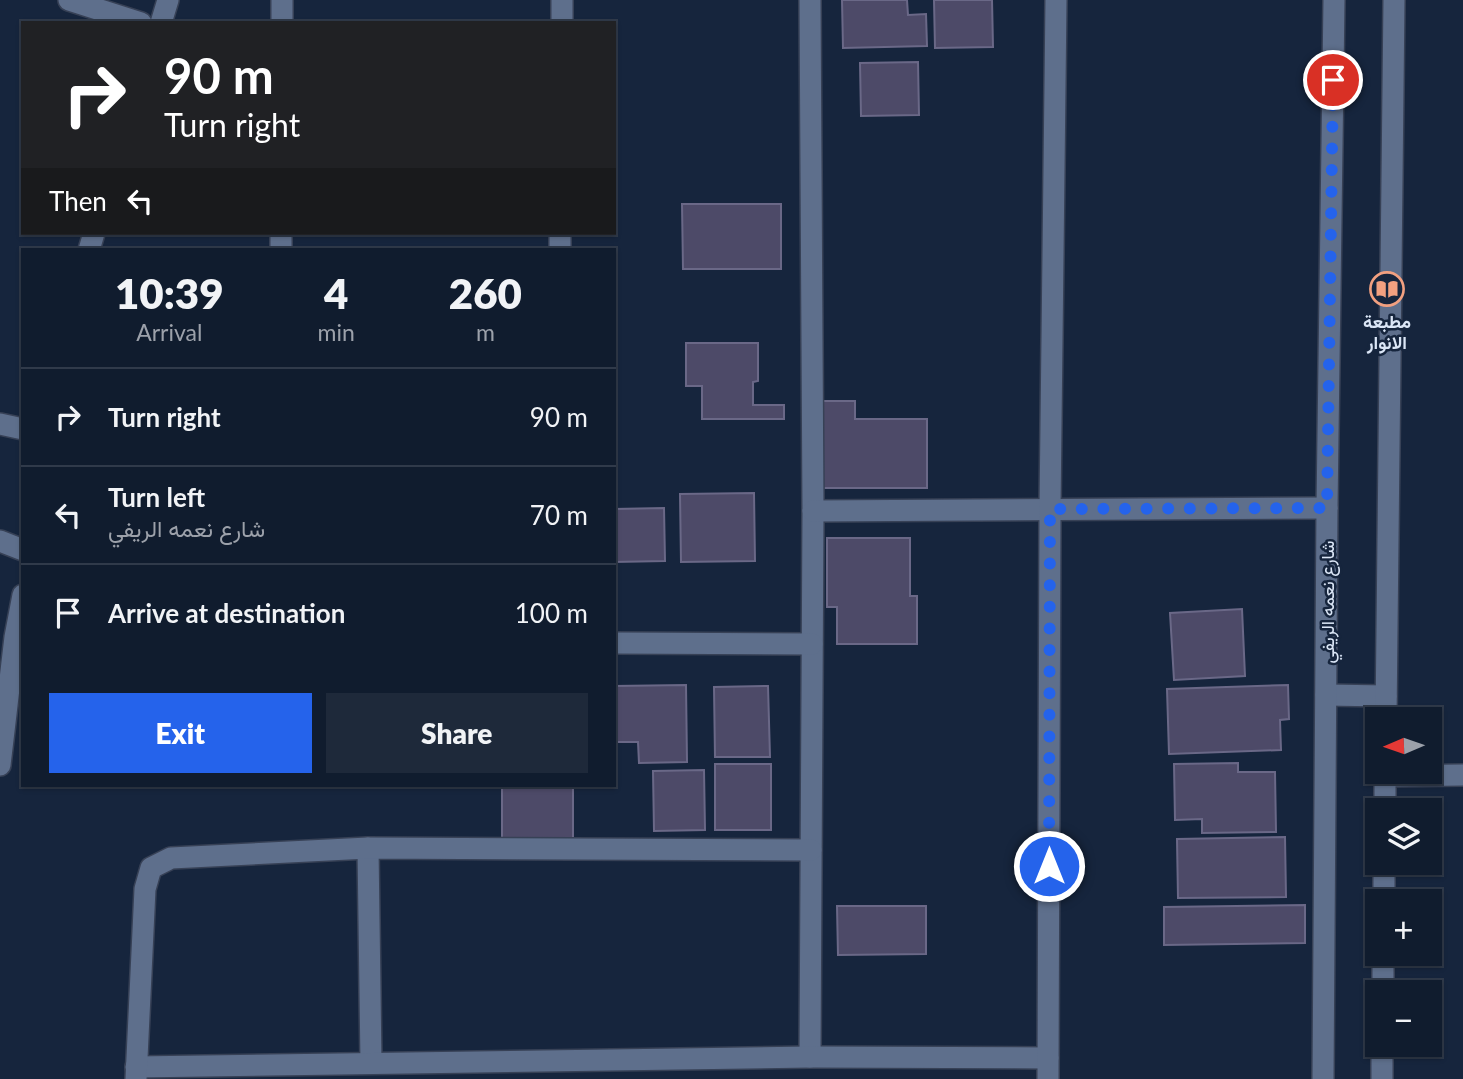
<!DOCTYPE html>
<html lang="en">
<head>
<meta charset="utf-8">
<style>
  :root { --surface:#101c2e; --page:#1e293a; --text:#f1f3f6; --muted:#9ca1aa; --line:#303a4a; --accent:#2563eb }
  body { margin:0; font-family:Lato,Vazirmatn,sans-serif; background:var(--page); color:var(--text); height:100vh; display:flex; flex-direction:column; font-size:26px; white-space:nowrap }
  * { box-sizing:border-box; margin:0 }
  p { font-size:23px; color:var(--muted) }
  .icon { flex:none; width:38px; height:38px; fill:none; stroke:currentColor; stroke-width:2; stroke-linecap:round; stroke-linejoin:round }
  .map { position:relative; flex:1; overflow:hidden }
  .sheet { position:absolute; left:21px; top:248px; width:595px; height:539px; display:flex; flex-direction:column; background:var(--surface); border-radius:0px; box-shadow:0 2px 5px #0004,0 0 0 2px var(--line) }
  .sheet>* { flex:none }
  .guide { position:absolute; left:21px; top:21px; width:595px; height:214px; border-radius:0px; box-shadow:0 2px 5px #0004,0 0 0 2px var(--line); background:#202124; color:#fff; overflow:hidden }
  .needle { width:46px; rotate:268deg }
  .controls { position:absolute; left:1365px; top:707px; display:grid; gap:14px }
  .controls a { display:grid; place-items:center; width:77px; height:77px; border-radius:0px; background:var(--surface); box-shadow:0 2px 5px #0004,0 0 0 2px var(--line); font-size:35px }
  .pin { position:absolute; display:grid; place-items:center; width:60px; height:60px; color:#fff; margin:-30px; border:4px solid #fff; border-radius:50%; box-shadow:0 2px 7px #0007 }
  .me { position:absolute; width:77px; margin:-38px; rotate:0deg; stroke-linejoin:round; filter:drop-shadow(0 0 5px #0008) }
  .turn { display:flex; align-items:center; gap:24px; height:147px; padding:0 28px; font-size:32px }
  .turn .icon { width:91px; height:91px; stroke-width:2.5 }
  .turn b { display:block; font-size:49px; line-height:60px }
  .then { display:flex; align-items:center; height:66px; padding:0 28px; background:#0003; gap:14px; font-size:26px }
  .eta { display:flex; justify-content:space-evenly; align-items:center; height:119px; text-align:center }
  .eta b { font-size:42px; font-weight:800; line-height:49px }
  .primary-button { display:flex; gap:14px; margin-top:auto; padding:14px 28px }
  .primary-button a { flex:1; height:80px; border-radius:0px; background:var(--accent); color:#fff; font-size:28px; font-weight:800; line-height:80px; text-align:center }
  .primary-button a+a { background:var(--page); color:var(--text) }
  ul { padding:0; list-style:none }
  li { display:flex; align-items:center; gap:21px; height:98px; padding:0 28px; border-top:2px solid var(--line) }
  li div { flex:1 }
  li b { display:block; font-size:26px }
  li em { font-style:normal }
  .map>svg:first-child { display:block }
  .building { fill:#4d4a68; stroke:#6a6887; stroke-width:2 }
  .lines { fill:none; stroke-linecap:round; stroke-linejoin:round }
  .minor-casing { stroke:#374156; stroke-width:24 }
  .minor { stroke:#5e6f8c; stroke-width:21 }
  .route { stroke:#2563eb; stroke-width:12; stroke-dasharray:0 21.6 }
  .labels { text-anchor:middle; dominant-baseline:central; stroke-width:5; stroke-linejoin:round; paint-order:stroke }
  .poi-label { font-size:18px; font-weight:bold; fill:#dbe6f6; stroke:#16253d }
  .street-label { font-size:18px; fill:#dbe6f6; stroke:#16253d }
</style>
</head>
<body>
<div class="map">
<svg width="1463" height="1079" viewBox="0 0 1463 1079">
  <rect width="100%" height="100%" fill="#16253d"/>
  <g class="building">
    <polygon points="842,0 907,0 908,15 926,14 927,46 843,48"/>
    <polygon points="934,0 992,0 993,47 935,48"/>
    <polygon points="918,62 919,115 861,116 860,63"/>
    <polygon points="682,204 781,204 781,269 683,269"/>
    <polygon points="686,343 758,343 758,381 753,382 753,405 784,405 784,419 702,419 702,386 686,386"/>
    <polygon points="822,401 855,401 855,419 927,419 927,488 822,488"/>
    <polygon points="754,493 755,561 681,562 680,494"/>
    <polygon points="664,508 665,561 614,562 614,509"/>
    <polygon points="827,538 910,538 910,596 917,596 917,644 837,644 837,607 827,607"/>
    <polygon points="1242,609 1245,676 1174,680 1170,613"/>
    <polygon points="686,685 687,762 639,763 638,742 614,742 614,686"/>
    <polygon points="1288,685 1289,719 1280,720 1281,750 1169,754 1167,689"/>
    <polygon points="768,686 770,757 715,757 714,687"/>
    <polygon points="1238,763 1238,772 1275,772 1276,832 1202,833 1202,819 1175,820 1174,764"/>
    <rect x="715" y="764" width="56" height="66"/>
    <polygon points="704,770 705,830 654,831 653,771"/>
    <polygon points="502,786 573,786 573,842 502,843"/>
    <polygon points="1285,837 1286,897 1178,898 1177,839"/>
    <polygon points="1305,905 1305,943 1164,945 1164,907"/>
    <polygon points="837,906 926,906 926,954 838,955"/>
  </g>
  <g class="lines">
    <g class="minor-casing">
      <g id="minor">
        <polyline points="69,0 141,23"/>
        <polyline points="282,0 282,23"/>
        <polyline points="810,0 813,511 810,1057"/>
        <polyline points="161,23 168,0"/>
        <polyline points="562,23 562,0"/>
        <polyline points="89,250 94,233"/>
        <polyline points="281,250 281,233"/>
        <polyline points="560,250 560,233"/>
        <polyline points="0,424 23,429"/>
        <polyline points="813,511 1327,508"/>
        <polyline points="0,541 23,550"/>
        <polyline points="614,643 812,644"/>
        <polyline points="1326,695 1386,696"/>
        <polyline points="1386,719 1394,0"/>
        <polyline points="0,765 15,637 23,595"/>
        <polyline points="1385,776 1463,775"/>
        <polyline points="1385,810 1385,772"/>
        <polyline points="368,848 371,1063"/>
        <polyline points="1384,901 1384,863"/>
        <polyline points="1383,992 1383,954"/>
        <polyline points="136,1067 810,1057 1048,1058"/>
        <polyline points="136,1079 145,889 151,868 171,858 368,848 811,850"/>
        <polyline points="1048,1079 1050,509 1056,0"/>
        <polyline points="1323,1079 1327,508 1334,0"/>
        <polyline points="1382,1079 1382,1045"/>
      </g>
    </g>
    <use href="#minor" class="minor"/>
  </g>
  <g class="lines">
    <polyline class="route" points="1049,866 1050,509 1327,508 1333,80"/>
  </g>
  <defs>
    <g id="library-ring" transform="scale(1.75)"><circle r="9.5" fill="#16253d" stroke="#f2a080" stroke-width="1.5"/><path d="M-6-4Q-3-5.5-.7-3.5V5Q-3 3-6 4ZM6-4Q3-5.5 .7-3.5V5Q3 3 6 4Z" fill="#f2a080"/></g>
  </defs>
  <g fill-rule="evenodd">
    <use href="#library-ring" x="1387" y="289"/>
  </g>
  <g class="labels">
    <g class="poi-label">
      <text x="1387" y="321">مطبعة<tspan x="1387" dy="21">الانوار</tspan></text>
    </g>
    <g class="street-label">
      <text transform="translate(1327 602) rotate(-90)">شارع نعمه الريفي</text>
    </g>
  </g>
</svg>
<div class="controls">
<a><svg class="needle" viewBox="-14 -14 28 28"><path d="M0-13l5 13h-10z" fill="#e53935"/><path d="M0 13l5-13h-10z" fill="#9ca1aa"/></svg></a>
<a><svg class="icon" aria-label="layers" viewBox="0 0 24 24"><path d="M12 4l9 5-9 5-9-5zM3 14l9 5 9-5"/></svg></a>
<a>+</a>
<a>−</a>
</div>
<div class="pin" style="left:1333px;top:80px;background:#d93025"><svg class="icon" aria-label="arrive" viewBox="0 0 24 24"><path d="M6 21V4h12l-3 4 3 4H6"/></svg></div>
<svg class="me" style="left:1049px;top:866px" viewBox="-20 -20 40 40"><circle r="17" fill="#2563eb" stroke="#fff" stroke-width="3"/><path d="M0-11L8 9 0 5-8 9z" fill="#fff"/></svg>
<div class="guide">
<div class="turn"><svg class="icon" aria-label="right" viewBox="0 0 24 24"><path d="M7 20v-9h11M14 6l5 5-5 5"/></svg><div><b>90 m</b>Turn right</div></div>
<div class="then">Then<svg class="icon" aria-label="left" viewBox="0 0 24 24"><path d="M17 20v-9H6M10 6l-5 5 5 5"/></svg></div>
</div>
<section class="sheet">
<div class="eta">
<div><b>10:39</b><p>Arrival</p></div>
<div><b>4</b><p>min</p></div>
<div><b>260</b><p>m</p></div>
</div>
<ul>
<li><svg class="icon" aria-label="right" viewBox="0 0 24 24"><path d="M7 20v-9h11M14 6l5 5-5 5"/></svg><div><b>Turn right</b></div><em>90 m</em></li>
<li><svg class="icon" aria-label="left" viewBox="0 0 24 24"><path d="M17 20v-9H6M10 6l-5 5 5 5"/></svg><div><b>Turn left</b><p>شارع نعمه الريفي</p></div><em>70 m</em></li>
<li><svg class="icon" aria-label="arrive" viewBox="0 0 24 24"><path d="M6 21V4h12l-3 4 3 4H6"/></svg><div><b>Arrive at destination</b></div><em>100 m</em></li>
</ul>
<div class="primary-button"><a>Exit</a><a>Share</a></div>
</section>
</div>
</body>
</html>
